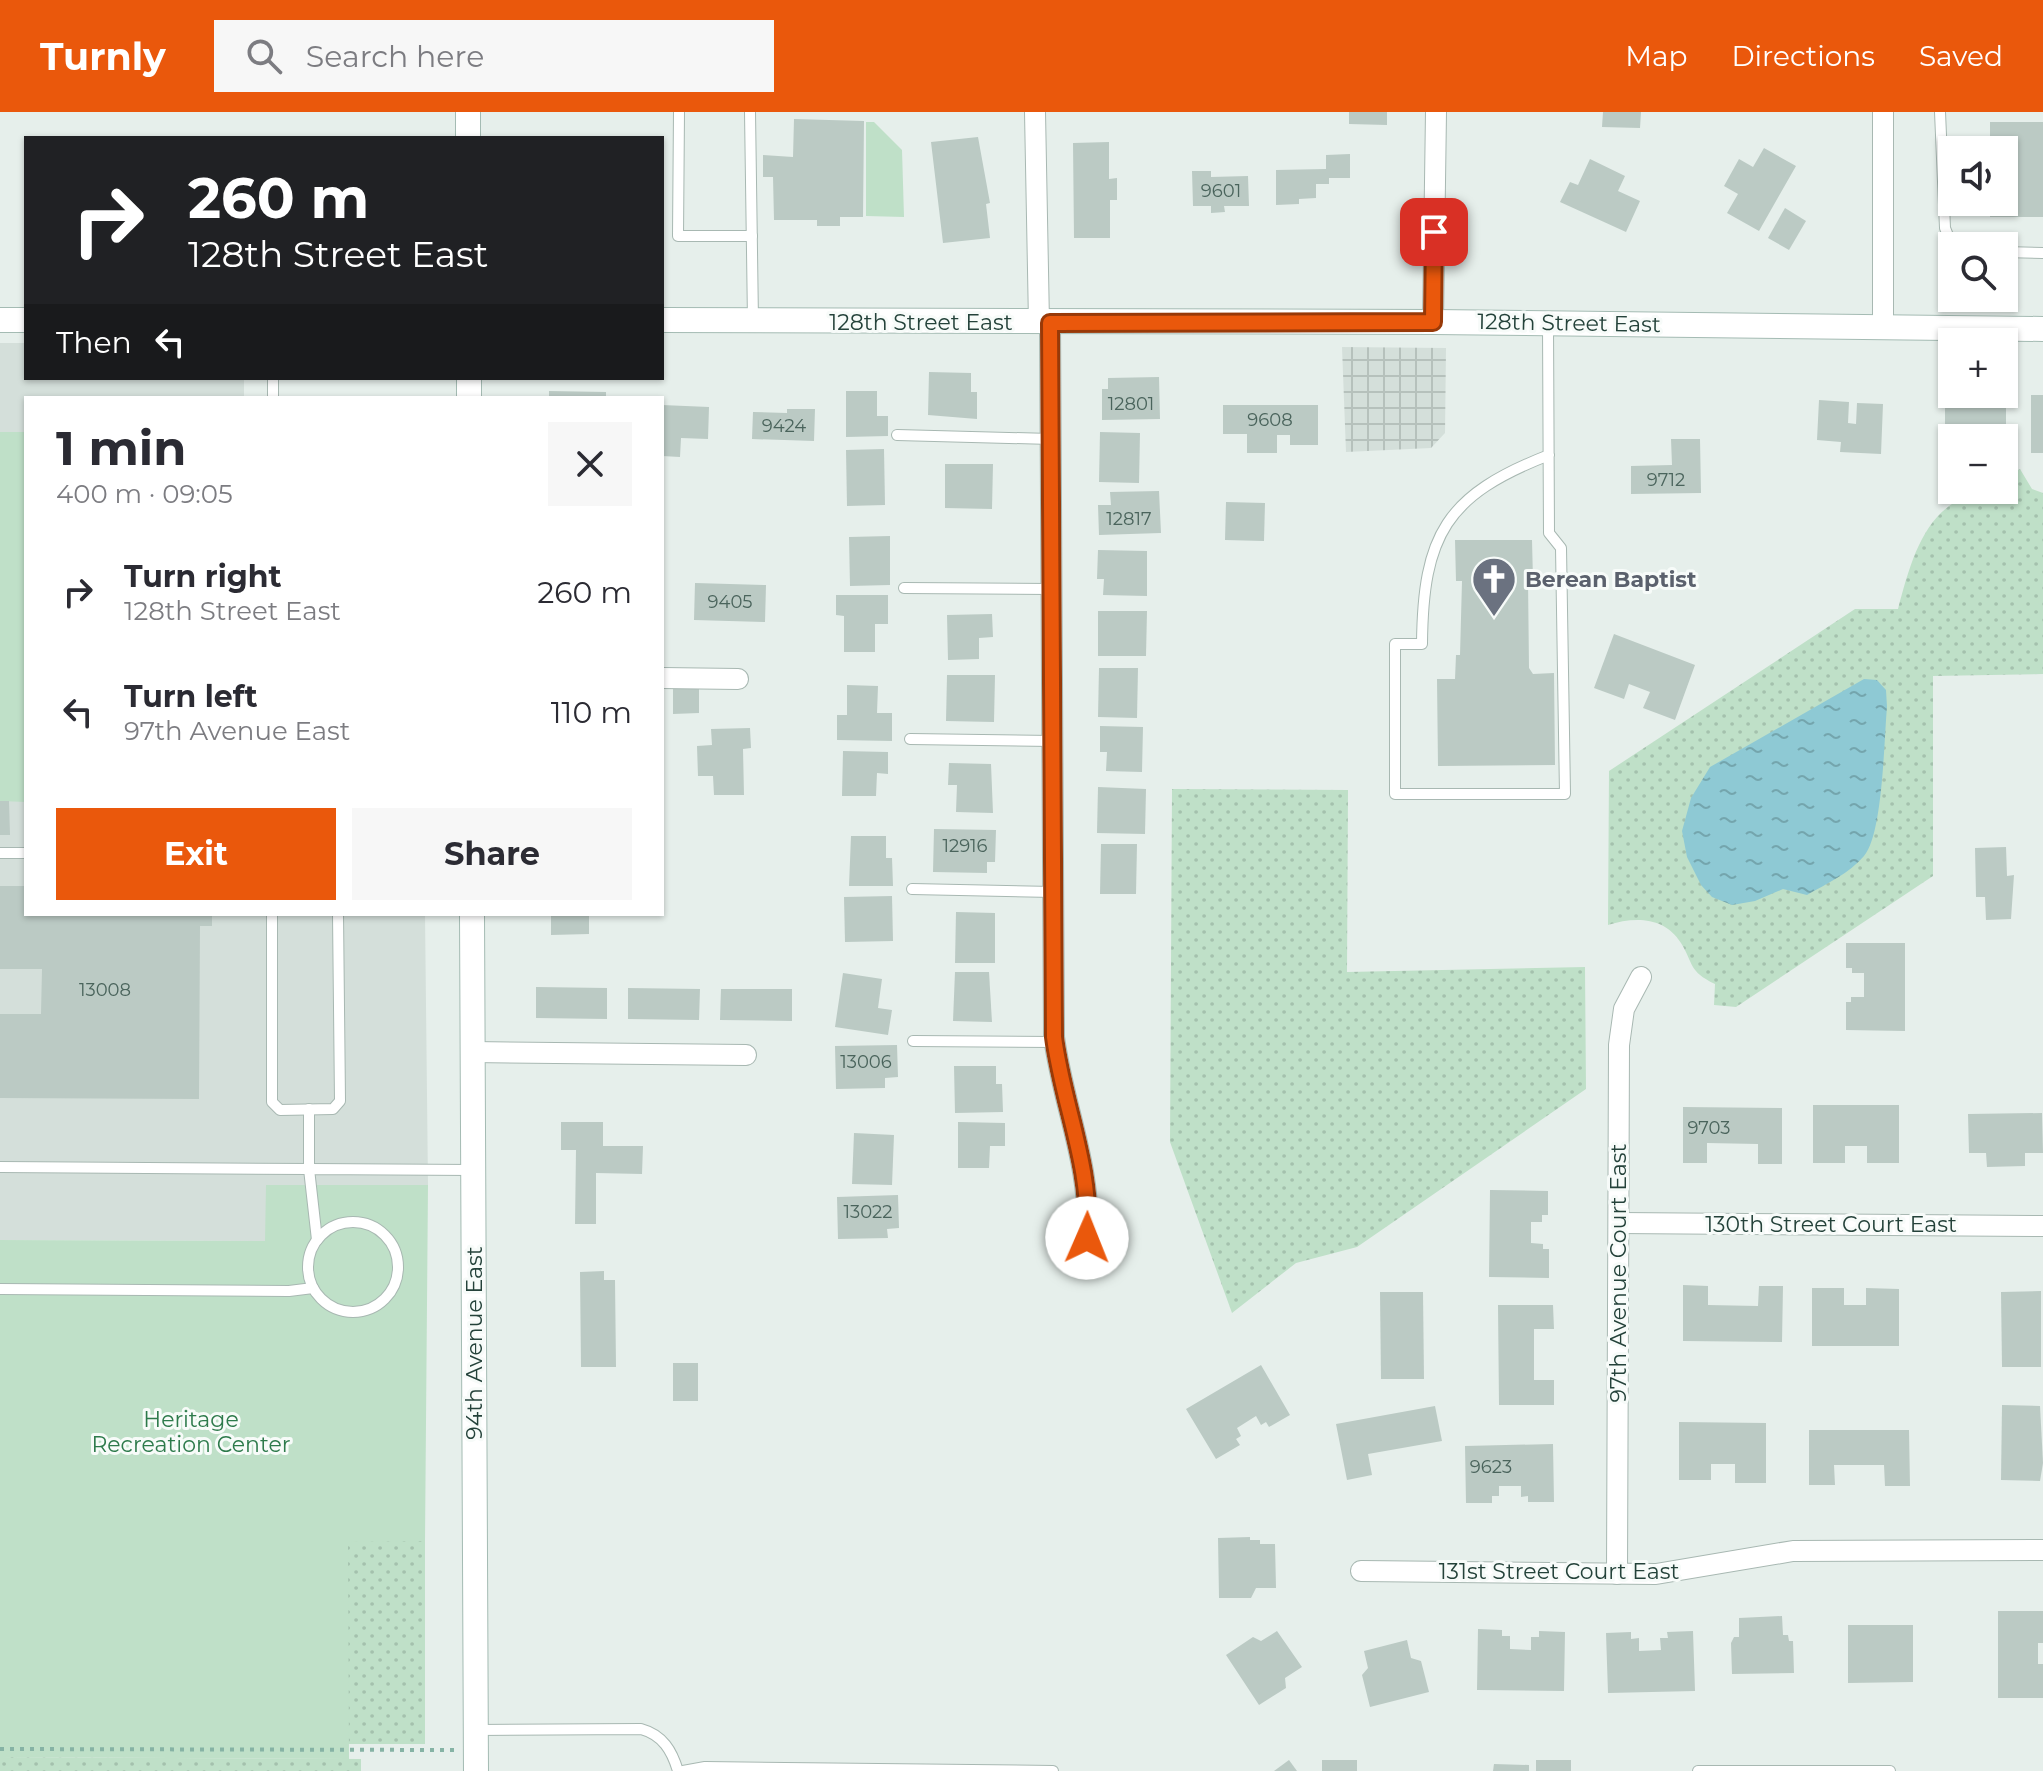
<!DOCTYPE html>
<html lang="en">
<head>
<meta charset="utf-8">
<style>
  :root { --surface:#fff; --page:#f7f7f7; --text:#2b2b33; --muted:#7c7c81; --accent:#ea580c }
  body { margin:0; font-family:Montserrat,sans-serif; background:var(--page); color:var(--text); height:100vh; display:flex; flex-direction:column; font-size:30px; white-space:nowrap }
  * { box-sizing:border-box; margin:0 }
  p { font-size:26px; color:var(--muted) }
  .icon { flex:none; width:44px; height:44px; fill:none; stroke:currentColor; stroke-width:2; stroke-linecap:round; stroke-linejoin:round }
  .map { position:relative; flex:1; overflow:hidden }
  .drawer { position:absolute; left:24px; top:284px; width:640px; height:520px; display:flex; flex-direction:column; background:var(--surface); border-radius:0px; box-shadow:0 2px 6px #0004 }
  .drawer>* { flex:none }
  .hud { position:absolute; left:24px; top:24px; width:640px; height:244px; border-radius:0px; box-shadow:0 2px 6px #0004; background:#202124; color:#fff; overflow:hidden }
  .buttons { position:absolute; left:1938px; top:24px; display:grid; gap:16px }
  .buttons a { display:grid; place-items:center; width:80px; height:80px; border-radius:0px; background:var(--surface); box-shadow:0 2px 6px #0004; font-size:40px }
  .pin { position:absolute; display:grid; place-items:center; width:68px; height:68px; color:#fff; margin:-34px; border-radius:16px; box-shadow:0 4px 12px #0006 }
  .me { position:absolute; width:88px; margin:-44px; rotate:1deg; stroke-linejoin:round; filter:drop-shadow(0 0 6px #0008) }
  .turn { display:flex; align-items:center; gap:28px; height:168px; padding:0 32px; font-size:36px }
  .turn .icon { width:104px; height:104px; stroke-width:2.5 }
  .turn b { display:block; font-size:56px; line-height:68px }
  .then { display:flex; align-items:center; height:76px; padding:0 32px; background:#0003; gap:16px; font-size:30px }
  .round { display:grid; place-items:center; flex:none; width:84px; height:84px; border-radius:0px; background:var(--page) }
  .head { display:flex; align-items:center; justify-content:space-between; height:136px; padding:0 32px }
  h1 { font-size:48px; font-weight:700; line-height:60px }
  .cta { display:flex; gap:16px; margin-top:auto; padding:16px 32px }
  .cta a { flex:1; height:92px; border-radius:0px; background:var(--accent); color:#fff; font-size:32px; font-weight:700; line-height:92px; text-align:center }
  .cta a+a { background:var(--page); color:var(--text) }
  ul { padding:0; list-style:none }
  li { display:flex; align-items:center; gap:24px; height:120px; padding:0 32px }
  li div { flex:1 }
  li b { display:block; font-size:30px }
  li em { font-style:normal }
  header { display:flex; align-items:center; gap:48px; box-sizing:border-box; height:112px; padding:0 40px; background:var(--accent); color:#fff }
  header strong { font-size:38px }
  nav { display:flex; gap:44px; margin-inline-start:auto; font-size:28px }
  .search { width:560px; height:72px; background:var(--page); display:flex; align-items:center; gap:20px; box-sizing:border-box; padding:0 28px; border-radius:0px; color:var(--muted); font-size:30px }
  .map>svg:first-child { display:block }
  .built { fill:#d4dfda }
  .industrial { fill:url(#industrial-grid) }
  .grass { fill:url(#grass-dots) }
  .park { fill:#bfe0c8 }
  .water { fill:url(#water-ripples) }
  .building { fill:#bbcac4 }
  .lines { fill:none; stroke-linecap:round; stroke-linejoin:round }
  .lane-casing { stroke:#a8b8b2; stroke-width:12 }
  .street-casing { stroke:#a8b8b2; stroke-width:22 }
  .secondary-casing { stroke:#a4bbb3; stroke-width:26 }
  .path { stroke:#86b3a5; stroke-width:4; stroke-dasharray:4 6; stroke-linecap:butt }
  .lane { stroke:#fff; stroke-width:10 }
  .street { stroke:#fff; stroke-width:20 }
  .secondary { stroke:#fff; stroke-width:24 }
  .route-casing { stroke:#983908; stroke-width:20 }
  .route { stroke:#ea580c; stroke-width:14 }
  .labels { text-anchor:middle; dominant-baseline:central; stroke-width:6; stroke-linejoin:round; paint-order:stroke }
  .number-label { font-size:18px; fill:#4a645c }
  .street-label { font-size:22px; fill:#24423a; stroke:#f7fbf9 }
  .worship-label { font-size:22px; font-weight:bold; fill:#5b616d; stroke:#f7fbf9; text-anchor:start }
  .park-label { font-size:22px; fill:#2d7a4b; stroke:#f7fbf9 }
</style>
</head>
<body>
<header>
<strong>Turnly</strong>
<div class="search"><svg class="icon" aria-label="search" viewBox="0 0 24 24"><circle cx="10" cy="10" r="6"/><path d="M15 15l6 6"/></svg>Search here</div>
<nav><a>Map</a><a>Directions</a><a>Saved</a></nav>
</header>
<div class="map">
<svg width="2043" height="1659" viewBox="0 0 2043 1659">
  <defs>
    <pattern id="industrial-grid" width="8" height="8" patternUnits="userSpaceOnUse" patternTransform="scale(2)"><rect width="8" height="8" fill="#d4dfda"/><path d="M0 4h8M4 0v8" fill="none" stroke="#b6c1bc"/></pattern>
    <pattern id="grass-dots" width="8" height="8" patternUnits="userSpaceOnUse" patternTransform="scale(2)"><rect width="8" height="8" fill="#bfe0c8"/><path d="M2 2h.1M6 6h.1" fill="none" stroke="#a4c1ad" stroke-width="1.8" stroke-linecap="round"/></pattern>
    <pattern id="water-ripples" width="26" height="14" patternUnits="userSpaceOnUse" patternTransform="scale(2)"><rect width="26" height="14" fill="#8ec9d4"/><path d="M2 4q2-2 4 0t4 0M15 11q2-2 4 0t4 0" fill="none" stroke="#74a5ad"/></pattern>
  </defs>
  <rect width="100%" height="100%" fill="#e6efeb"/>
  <polygon class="built" points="0,231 26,231 26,266 244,266 244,286 26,286 26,802 425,802 428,1073 267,1073 266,1129 0,1128"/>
  <polygon class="industrial" points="1342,235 1446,236 1445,321 1431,336 1346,340"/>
  <g class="grass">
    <path d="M2020,357L2032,377L2043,381V562L1933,564V764L1736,895L1714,893L1715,872C1688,859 1694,852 1681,831C1664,804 1634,805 1608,813L1609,659L1855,497H1898C1914,437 1930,378 2004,378V365Z"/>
    <polygon points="1172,677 1348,678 1347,860 1585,855 1586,977 1357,1135 1296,1151 1232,1201 1170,1030"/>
    <rect x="348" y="1429" width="77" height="203"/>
    <polygon points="0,1645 361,1647 361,1659 0,1659"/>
  </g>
  <g class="park">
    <polygon points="866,10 874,10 902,38 904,105 866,104"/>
    <polygon points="0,320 26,320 26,690 0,689"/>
    <polygon points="266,1073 428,1073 425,1429 348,1430 349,1647 0,1645 0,1128 265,1129"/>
  </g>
  <path class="water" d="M1864,567L1877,568L1886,578L1887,595C1884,627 1883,722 1864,744C1850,761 1826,772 1807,783L1783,777L1755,789L1732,793L1712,785L1701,773L1687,745L1682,719L1691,686L1710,655Z"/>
  <g class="building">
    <polygon points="1349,0 1387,0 1387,13 1349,12"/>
    <polygon points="1603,0 1641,0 1640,16 1602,15"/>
    <polygon points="794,7 864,9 863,105 840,105 840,114 817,114 817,108 774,108 773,65 763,65 763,43 793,45"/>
    <polygon points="1990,10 2043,10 2043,105 1990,105 1990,90 2004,90 2004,38 1990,38"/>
    <polygon points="978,25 990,91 986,92 990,126 943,131 931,30"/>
    <polygon points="1109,30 1109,67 1117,66 1117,88 1110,88 1110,126 1074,126 1073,31"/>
    <polygon points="1764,36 1796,54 1759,119 1727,101 1738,82 1724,74 1739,47 1753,55"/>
    <polygon points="1350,42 1350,66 1329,66 1329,72 1316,72 1316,86 1299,87 1299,92 1276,93 1276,58 1326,57 1326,43"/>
    <polygon points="1590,47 1625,64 1618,79 1640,89 1626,120 1560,90 1570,70 1578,73"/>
    <polygon points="1192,59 1211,59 1211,65 1248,64 1249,94 1224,94 1225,100 1211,101 1211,94 1193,94"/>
    <polygon points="1785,96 1806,109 1789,138 1768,126"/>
    <polygon points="929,260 971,261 971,280 977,280 977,307 928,303"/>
    <polygon points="1159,265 1160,307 1102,308 1102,277 1108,277 1108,266"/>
    <polygon points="549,279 606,280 606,286 549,286"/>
    <polygon points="846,279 877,279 877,304 888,304 888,324 846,325"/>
    <rect x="2031" y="283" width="12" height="58"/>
    <polygon points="1984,285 2006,287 2006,319 1945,318 1945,286"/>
    <polygon points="1819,288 1849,290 1848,311 1856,312 1857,291 1883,292 1881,342 1840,340 1841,330 1817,328"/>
    <polygon points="662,293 709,295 708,327 681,326 680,345 662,344"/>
    <polygon points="1223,293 1318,293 1318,333 1290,333 1290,323 1277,323 1277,341 1247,341 1247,322 1223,322"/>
    <polygon points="787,297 815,297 814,329 752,327 753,300 787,301"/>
    <polygon points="1100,320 1140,321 1139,371 1099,370"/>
    <polygon points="1671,327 1700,327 1701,381 1631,382 1631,354 1672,353"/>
    <polygon points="884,337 885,393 847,394 846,338"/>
    <polygon points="945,352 993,352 992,397 945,396"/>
    <polygon points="1159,379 1161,421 1099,423 1098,393 1111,393 1110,380"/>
    <polygon points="1226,390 1265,391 1264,429 1225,428"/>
    <polygon points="890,424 890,473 850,474 849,425"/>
    <polygon points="1455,428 1532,428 1533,468 1528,468 1529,556 1533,562 1554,561 1555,653 1438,654 1437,567 1455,567 1456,543 1460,543 1462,469 1456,469"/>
    <polygon points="1098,438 1147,439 1147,484 1103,483 1104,467 1097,467"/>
    <polygon points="695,471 766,473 765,510 694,508"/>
    <polygon points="836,483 888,483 888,512 875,512 875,540 844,540 844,504 836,503"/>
    <polygon points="1098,499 1147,499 1146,544 1098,544"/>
    <polygon points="992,502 993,525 979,526 979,547 948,548 947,503"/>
    <polygon points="1614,522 1695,553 1675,608 1643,596 1650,580 1629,572 1624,587 1594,576"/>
    <polygon points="1099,556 1138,556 1137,606 1098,605"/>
    <polygon points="947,563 995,563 994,610 946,609"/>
    <polygon points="847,573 878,574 877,601 892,601 892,629 837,628 837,603 847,603"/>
    <polygon points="699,575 699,601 673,602 673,576"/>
    <polygon points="1100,614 1143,615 1142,660 1106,659 1107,640 1100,640"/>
    <polygon points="750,616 751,636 743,637 744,683 714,683 713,664 698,664 697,634 712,633 711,617"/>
    <polygon points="843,639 888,640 888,662 877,661 876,684 842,684"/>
    <polygon points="949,651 991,652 993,701 956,700 957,673 948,673"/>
    <polygon points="1098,675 1146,677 1145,722 1097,721"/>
    <polygon points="0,689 9,689 10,723 0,723"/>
    <polygon points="934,717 996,718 995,750 987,750 987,761 933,760"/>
    <polygon points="851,724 886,724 886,746 892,746 893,774 849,774"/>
    <polygon points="1101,732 1137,732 1136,782 1100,782"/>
    <polygon points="2006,735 2007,764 2014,763 2011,807 1986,808 1985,785 1976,785 1975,736"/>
    <polygon points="0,774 26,774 26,802 212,802 212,814 200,814 199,987 0,986 0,902 41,902 42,857 0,857"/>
    <polygon points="892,784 893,829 845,830 844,785"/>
    <polygon points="956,800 995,801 995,851 955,851"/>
    <polygon points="551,802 589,802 589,822 551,823"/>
    <polygon points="1846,831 1905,831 1905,919 1846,918 1846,890 1851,890 1851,885 1864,885 1864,861 1852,861 1852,856 1846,856"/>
    <polygon points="955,860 989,860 992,910 953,909"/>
    <polygon points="843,861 882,867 878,896 892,898 888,923 835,915"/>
    <polygon points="536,875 607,876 607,907 536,906"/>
    <polygon points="628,876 700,877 699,908 628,907"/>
    <polygon points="721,877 792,877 792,909 720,908"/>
    <polygon points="897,933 898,965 885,966 885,976 836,977 835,934"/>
    <polygon points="954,954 996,954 996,972 1002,972 1003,1000 955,1001"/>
    <polygon points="1813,993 1899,993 1899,1051 1867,1051 1867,1034 1845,1034 1845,1051 1813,1051"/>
    <polygon points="1683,995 1782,996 1782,1052 1758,1052 1758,1032 1707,1031 1707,1051 1683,1051"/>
    <polygon points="2042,1001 2043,1041 2025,1041 2025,1054 1987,1055 1986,1041 1969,1041 1968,1002"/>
    <polygon points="561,1010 603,1010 603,1034 643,1034 642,1062 596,1061 596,1112 575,1112 576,1038 561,1038"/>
    <polygon points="958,1010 1005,1011 1005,1034 990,1034 989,1056 958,1056"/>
    <polygon points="854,1021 894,1023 892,1073 852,1072"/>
    <polygon points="1490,1078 1548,1079 1548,1103 1542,1103 1542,1110 1531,1110 1531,1131 1543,1132 1543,1137 1549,1137 1549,1166 1489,1165"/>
    <polygon points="898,1083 899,1116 887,1117 888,1126 838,1127 837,1085"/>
    <polygon points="604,1159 604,1168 615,1168 616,1255 581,1255 580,1160"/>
    <polygon points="1683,1173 1708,1174 1708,1193 1758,1194 1759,1174 1783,1174 1782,1230 1683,1229"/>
    <polygon points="1812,1176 1844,1176 1844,1193 1866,1193 1866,1176 1899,1177 1899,1234 1812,1234"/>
    <polygon points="2041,1179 2041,1255 2002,1255 2001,1180"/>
    <polygon points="1380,1180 1423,1180 1424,1267 1381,1267"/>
    <polygon points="1498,1193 1553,1193 1554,1217 1534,1217 1534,1268 1554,1268 1554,1293 1499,1293"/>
    <rect x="673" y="1251" width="25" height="38"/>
    <polygon points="1261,1253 1290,1303 1269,1315 1266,1310 1261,1313 1256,1304 1237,1316 1241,1324 1236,1327 1240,1333 1216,1347 1186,1297"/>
    <polygon points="2002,1293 2040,1294 2043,1351 2040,1369 2001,1368"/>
    <polygon points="1435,1294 1442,1329 1368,1342 1372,1363 1347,1368 1336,1312"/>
    <polygon points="1679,1310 1766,1311 1766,1371 1735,1371 1735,1352 1711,1352 1711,1368 1679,1368"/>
    <polygon points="1809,1318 1909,1318 1910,1374 1885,1374 1884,1353 1834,1353 1835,1373 1809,1373"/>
    <polygon points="1553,1332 1554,1390 1528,1390 1528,1384 1521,1385 1521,1374 1499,1374 1499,1384 1492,1384 1492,1391 1466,1391 1465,1334"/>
    <polygon points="1250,1425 1250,1428 1260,1428 1260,1432 1275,1432 1276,1476 1256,1476 1251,1486 1219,1486 1218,1426"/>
    <polygon points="1998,1499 2043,1499 2043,1531 2038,1531 2038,1552 2043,1552 2043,1586 1998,1586"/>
    <polygon points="1782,1504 1783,1523 1788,1523 1789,1529 1793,1529 1794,1561 1732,1562 1731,1531 1734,1525 1739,1525 1739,1506"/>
    <polygon points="1848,1513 1913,1513 1913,1570 1848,1571"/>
    <polygon points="1478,1517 1502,1518 1502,1524 1510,1524 1510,1537 1531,1538 1531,1525 1539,1525 1539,1519 1565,1520 1564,1579 1477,1578"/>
    <polygon points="1277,1519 1302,1555 1285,1566 1286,1576 1259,1593 1226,1543 1253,1525 1261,1529"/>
    <polygon points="1693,1519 1695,1579 1608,1581 1606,1521 1631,1520 1631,1527 1639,1526 1639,1539 1661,1538 1660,1526 1668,1526 1667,1520"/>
    <polygon points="1407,1528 1411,1546 1421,1549 1429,1580 1370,1595 1362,1563 1368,1556 1364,1539"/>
    <polygon points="1289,1648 1297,1659 1274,1659"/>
    <rect x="1322" y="1648" width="35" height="11"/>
    <rect x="1536" y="1648" width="35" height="11"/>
    <polygon points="1494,1652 1529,1653 1529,1659 1493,1659"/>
  </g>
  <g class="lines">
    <g class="lane-casing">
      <g id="lane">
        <polyline points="679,0 678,124 752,124"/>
        <polyline points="750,0 753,209"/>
        <polyline points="1940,0 1945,116 1951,131 1959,134"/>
        <polyline points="2004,140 2043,141"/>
        <path d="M1548,213L1549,421L1561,436L1565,682H1395V532H1422C1423,423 1446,383 1549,343"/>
        <polyline points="273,286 273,266"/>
        <polyline points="897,323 1051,327"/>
        <polyline points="904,476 1051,477"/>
        <polyline points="910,627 1052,629"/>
        <polyline points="0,741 26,741"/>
        <polyline points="912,777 1053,780"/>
        <polyline points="272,802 272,990 280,998 333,997 340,989 338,802"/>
        <polyline points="913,929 1054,930"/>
        <polyline points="0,1055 309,1057 309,997"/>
        <circle cx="353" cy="1155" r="45"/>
        <polyline points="317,1128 309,1057 473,1058"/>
        <polyline points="0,1177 289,1179 313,1176"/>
        <path d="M476,1618L641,1617C663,1623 672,1639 678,1659"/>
        <polyline points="683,1659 705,1655 1053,1659"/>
        <polyline points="1698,1659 1890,1659"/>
      </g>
    </g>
    <g class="street-casing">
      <g id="street">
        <polyline points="1035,0 1039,211"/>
        <polyline points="1883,0 1883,215"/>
        <polyline points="1433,210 1436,0"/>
        <path d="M1050,211L1054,925C1063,994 1092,1055 1087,1126"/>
        <polyline points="662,566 738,567"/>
        <polyline points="472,940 746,943"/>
        <polyline points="1619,1111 2043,1114"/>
        <polyline points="1361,1459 1656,1462 1793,1439 2043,1438"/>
        <polyline points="1617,1462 1619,933 1624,897 1641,865"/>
      </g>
    </g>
    <g class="secondary-casing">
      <g id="secondary">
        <polyline points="468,0 468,26"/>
        <polyline points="0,208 26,208"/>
        <polyline points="662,208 1433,210 2043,217"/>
        <polyline points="469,266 469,286"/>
        <polyline points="472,802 476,1659"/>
      </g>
    </g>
    <polyline class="path" points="0,1637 454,1638"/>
    <use href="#lane" class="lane"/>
    <use href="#street" class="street"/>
    <use href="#secondary" class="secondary"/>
  </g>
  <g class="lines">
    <g class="route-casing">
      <path id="route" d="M1087,1126C1092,1055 1063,994 1054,925L1050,211L1433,210L1434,120"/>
    </g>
    <use href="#route" class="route"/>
  </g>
  <defs>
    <g id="church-pin" transform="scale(2.3)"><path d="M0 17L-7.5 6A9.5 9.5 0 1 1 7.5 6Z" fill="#6b7280" stroke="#f7fbf9"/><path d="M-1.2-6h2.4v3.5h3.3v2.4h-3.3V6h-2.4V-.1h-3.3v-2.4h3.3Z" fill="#fff"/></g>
  </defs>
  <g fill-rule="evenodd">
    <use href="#church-pin" x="1494" y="467"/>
  </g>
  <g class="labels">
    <g class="number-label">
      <text x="1221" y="79">9601</text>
      <text x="1131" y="292">12801</text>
      <text x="1270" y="308">9608</text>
      <text x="784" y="314">9424</text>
      <text x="1666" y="368">9712</text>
      <text x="1129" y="407">12817</text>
      <text x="730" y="490">9405</text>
      <text x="965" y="734">12916</text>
      <text x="105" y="878">13008</text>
      <text x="866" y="950">13006</text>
      <text x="1709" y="1016">9703</text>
      <text x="868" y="1100">13022</text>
      <text x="1491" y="1355">9623</text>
    </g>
    <g class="street-label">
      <text x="921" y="210">128th Street East</text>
      <text transform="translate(1569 211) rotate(1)">128th Street East</text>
      <text x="1831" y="1112">130th Street Court East</text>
      <text transform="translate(1618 1161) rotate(-90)">97th Avenue Court East</text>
      <text transform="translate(474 1231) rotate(-90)">94th Avenue East</text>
      <text x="1559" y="1459">131st Street Court East</text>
    </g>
    <g class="worship-label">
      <text x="1525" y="467">Berean Baptist</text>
    </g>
    <g class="park-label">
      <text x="191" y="1307">Heritage<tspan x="191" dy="25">Recreation Center</tspan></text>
    </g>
  </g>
</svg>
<div class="buttons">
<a><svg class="icon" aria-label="sound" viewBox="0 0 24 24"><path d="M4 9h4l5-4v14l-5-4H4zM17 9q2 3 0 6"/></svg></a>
<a><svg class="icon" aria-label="search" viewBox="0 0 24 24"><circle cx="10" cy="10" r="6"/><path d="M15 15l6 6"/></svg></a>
<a>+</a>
<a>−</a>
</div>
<div class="pin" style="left:1434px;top:120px;background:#d93025"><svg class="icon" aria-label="arrive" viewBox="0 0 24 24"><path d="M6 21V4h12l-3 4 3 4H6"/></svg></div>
<svg class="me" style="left:1087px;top:1126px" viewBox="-20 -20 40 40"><circle r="19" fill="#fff"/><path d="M0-13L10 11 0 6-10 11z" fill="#ea580c"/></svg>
<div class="hud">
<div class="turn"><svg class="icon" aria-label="right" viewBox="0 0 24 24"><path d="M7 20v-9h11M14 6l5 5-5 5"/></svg><div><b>260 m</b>128th Street East</div></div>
<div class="then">Then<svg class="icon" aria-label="left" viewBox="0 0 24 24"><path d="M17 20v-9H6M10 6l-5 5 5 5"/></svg></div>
</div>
<section class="drawer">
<div class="head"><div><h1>1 min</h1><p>400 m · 09:05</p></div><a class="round"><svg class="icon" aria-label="close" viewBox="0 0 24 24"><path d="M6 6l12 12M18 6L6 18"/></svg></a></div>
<ul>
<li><svg class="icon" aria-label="right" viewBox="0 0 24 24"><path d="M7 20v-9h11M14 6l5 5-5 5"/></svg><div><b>Turn right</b><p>128th Street East</p></div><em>260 m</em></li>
<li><svg class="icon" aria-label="left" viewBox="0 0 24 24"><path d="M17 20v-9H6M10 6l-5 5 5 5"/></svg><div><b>Turn left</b><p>97th Avenue East</p></div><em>110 m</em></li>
</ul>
<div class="cta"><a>Exit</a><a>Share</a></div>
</section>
</div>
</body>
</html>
